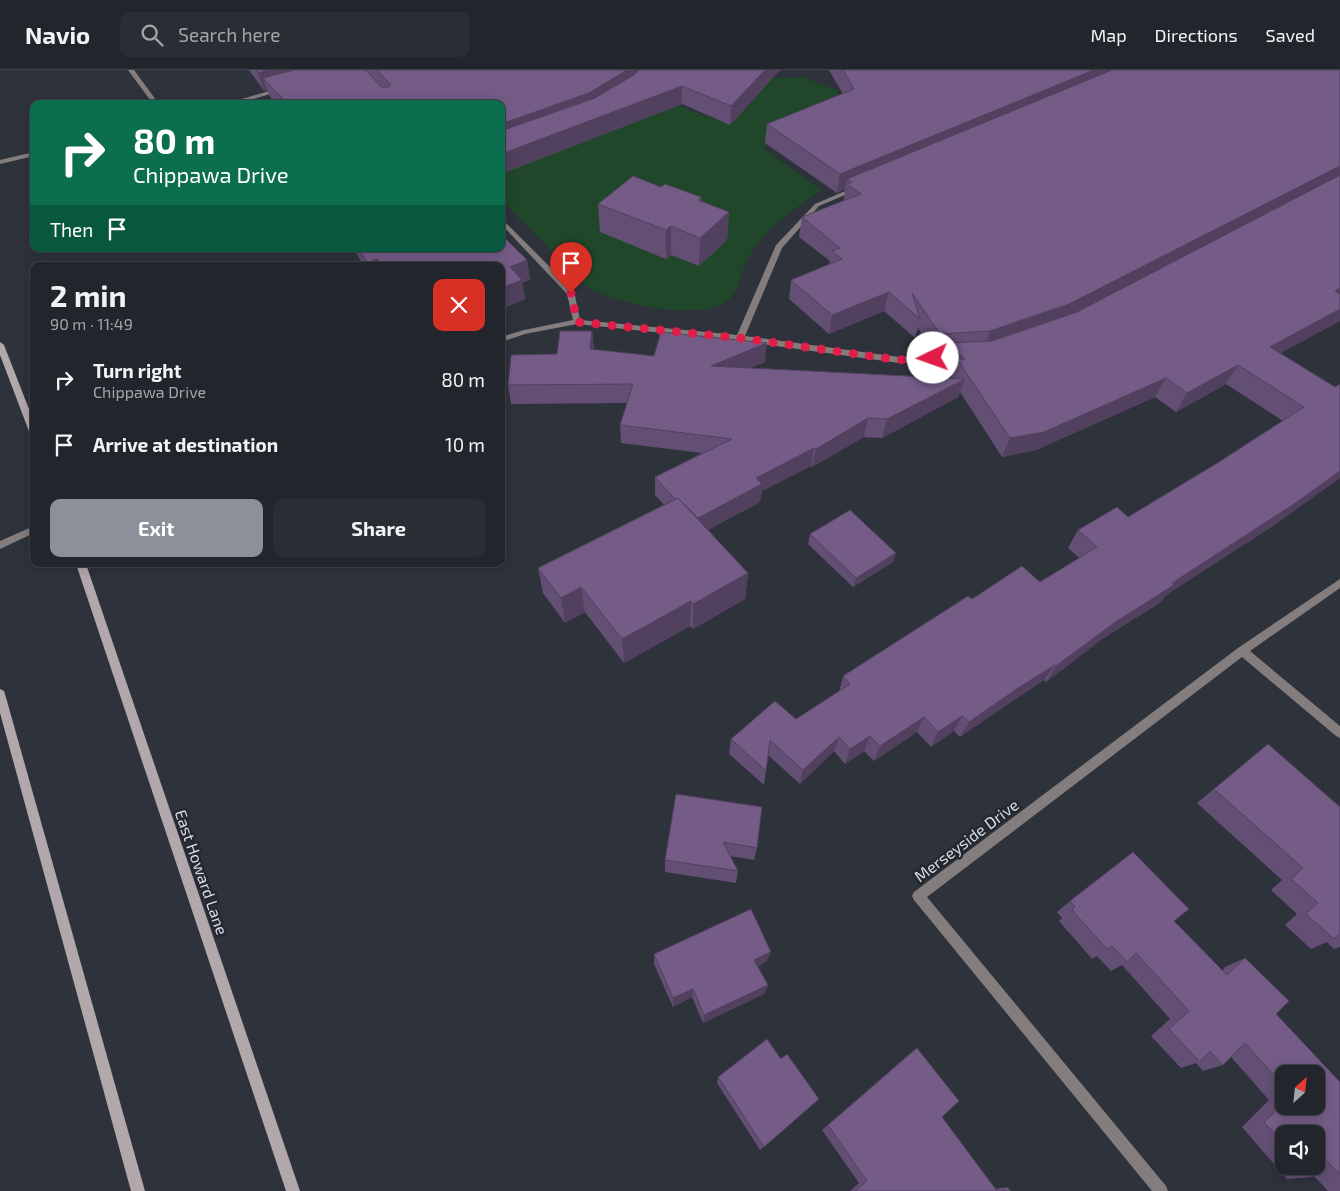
<!DOCTYPE html>
<html lang="en">
<head>
<meta charset="utf-8">
<style>
  :root { --surface:#22262c; --page:#2a2e34; --text:#f1f3f6; --muted:#a2a5a9; --line:#3f4348; --accent:#8c9099 }
  body { margin:0; font-family:"Exo 2",sans-serif; background:var(--page); color:var(--text); height:100vh; display:flex; flex-direction:column; font-size:19px; white-space:nowrap }
  * { box-sizing:border-box; margin:0 }
  p { font-size:16px; color:var(--muted) }
  .icon { flex:none; width:28px; height:28px; fill:none; stroke:currentColor; stroke-width:2; stroke-linecap:round; stroke-linejoin:round }
  .map { position:relative; flex:1; overflow:hidden }
  .details { position:absolute; left:30px; top:192px; width:475px; height:305px; display:flex; flex-direction:column; background:var(--surface); border-radius:10px; box-shadow:0 2px 12px #0003,0 0 0 1px var(--line) }
  .details>* { flex:none }
  .guide { position:absolute; left:30px; top:30px; width:475px; height:152px; border-radius:10px; box-shadow:0 2px 12px #0003,0 0 0 1px var(--line); background:#0b6e4f; color:#fff; overflow:hidden }
  .needle { width:32px; rotate:27deg }
  .controls { position:absolute; left:1275px; top:995px; display:grid; gap:10px }
  .controls a { display:grid; place-items:center; width:50px; height:50px; border-radius:10px; background:var(--surface); box-shadow:0 2px 12px #0003,0 0 0 1px var(--line); font-size:25px }
  .pin { position:absolute; display:grid; place-items:center; width:42px; height:42px; color:#fff; margin:-51px -21px; border-radius:50% 50% 50% 0; rotate:-45deg; box-shadow:0 0 5px #0007 }
  .pin .icon { rotate:45deg }
  .me { position:absolute; width:55px; margin:-28px; rotate:267deg; stroke-linejoin:round; filter:drop-shadow(0 0 4px #0008) }
  .turn { display:flex; align-items:center; gap:18px; height:105px; padding:0 20px; font-size:22px }
  .turn .icon { width:65px; height:65px; stroke-width:2.5 }
  .turn b { display:block; font-size:35px; line-height:42px }
  .then { display:flex; align-items:center; height:48px; padding:0 20px; background:#0003; gap:10px; font-size:19px }
  .round { display:grid; place-items:center; flex:none; width:52px; height:52px; border-radius:10px; background:var(--page) }
  .summary { display:flex; align-items:center; justify-content:space-between; height:85px; padding:0 20px }
  h1 { font-size:30px; font-weight:700; line-height:38px }
  .button { display:flex; gap:10px; margin-top:auto; padding:10px 20px }
  .button a { flex:1; height:58px; border-radius:10px; background:var(--accent); color:#fff; font-size:20px; font-weight:700; line-height:58px; text-align:center }
  .button a+a { background:var(--page); color:var(--text) }
  ul { padding:0; list-style:none }
  li { display:flex; align-items:center; gap:15px; height:65px; padding:0 20px }
  li div { flex:1 }
  li b { display:block; font-size:19px }
  li em { font-style:normal }
  header { display:flex; align-items:center; gap:30px; box-sizing:border-box; height:70px; padding:0 25px; background:var(--surface); border-bottom:1px solid var(--line) }
  header strong { font-size:24px }
  nav { display:flex; gap:28px; margin-inline-start:auto; font-size:18px }
  .search { width:350px; height:45px; background:var(--page); display:flex; align-items:center; gap:12px; box-sizing:border-box; padding:0 18px; border-radius:10px; color:var(--muted); font-size:19px }
  .map>svg:first-child { display:block }
  .green { fill:#20472a }
  .lines { fill:none; stroke-linecap:round; stroke-linejoin:round }
  .lane { fill:#847d7e; fill-rule:evenodd }
  .street { fill:#847d7e; fill-rule:evenodd }
  .secondary { fill:#b2a7aa; fill-rule:evenodd }
  .wall { fill:#644f74; fill-rule:evenodd }
  .shaded-wall { fill:#51405e }
  .building { fill:#745c87; stroke:#51405e }
  .route { stroke:#e11d48; stroke-width:9; stroke-dasharray:0 16.2 }
  .labels { text-anchor:middle; dominant-baseline:central; stroke-width:5; stroke-linejoin:round; paint-order:stroke }
  .street-label { font-size:16px; fill:#dbdde4; stroke:#242831 }
</style>
</head>
<body>
<header>
<strong>Navio</strong>
<div class="search"><svg class="icon" aria-label="search" viewBox="0 0 24 24"><circle cx="10" cy="10" r="6"/><path d="M15 15l6 6"/></svg>Search here</div>
<nav><a>Map</a><a>Directions</a><a>Saved</a></nav>
</header>
<div class="map">
<svg width="1340" height="1121" viewBox="0 0 1340 1121">
  <rect width="100%" height="100%" fill="#2e323b"/>
  <path class="green" d="M769,8H804L837,20L842,37L763,78L821,120C792,141 764,158 747,191C739,204 740,221 727,231C702,251 625,235 597,222C591,220 586,215 581,212L501,129V87L642,23L715,49Z"/>
  <g class="lines">
    <polygon class="lane" points="128,0 134,0 159,34 153,34"/>
    <g class="street">
      <polygon points="279,18 282,20 281,21 236,34 225,34"/>
      <polygon points="34,82 34,86 0,94 0,90"/>
      <polygon points="857,116 859,117 859,119 819,136 782,178 745,266 899,287 956,284 960,287 959,289 899,293 740,271 577,254 525,264 501,272 501,267 524,260 573,250 567,224 501,154 501,148 574,221 580,250 737,265 776,175 815,134"/>
      <polygon points="34,456 34,463 0,479 0,471"/>
      <polygon points="1340,509 1340,518 1250,581 1340,656 1340,668 1336,666 1242,587 927,827 1166,1116 1168,1121 1152,1121 914,830 912,826 914,822 1238,578"/>
    </g>
    <g class="secondary">
      <polygon points="0,272 4,275 34,352 34,367 30,364 0,285"/>
      <polygon points="76,494 86,494 300,1121 286,1121"/>
      <polygon points="0,619 4,621 5,624 145,1121 131,1121 0,643"/>
    </g>
  </g>
  <g class="wall">
    <polygon points="249,0 780,0 730,55 682,34 501,104 501,34 274,34 273,33 275,32 270,27 267,20 264,21"/>
    <polygon points="829,0 1340,0 1340,251 1280,283 1335,317 1279,452 1166,525 1161,532 1102,569 1046,612 1044,610 1008,634 960,667 954,661 931,677 917,662 874,691 864,681 845,694 834,681 800,714 768,685 766,701 764,715 729,684 731,669 796,649 839,622 843,606 972,529 1040,512 1079,488 1068,478 1078,460 1128,447 1219,392 1283,351 1226,314 1176,342 1155,327 1036,380 1002,387 960,322 958,327 882,368 864,367 812,397 811,396 762,421 760,432 708,460 748,503 745,529 693,559 690,556 624,593 585,542 565,553 543,523 538,498 664,435 655,425 655,407 702,383 621,373 620,355 627,333 511,334 508,315 592,261 594,280 654,286 765,292 749,298 951,308 952,302 942,292 945,282 934,283 918,258 915,268 884,241 829,264 789,229 791,210 829,194 830,191 799,167 802,147 844,130 844,128 845,119 837,123 765,73 767,54 843,24"/>
    <polygon points="661,117 701,127 701,131 729,142 727,170 699,196 671,185 666,189 600,162 598,134"/>
    <polygon points="349,179 501,179 527,190 530,210 522,213 525,229 501,239 501,196 364,196 355,181 352,183"/>
    <polygon points="810,464 896,483 893,492 853,517 808,474"/>
    <polygon points="1268,674 1340,737 1340,877 1334,879 1327,872 1311,879 1285,855 1297,844 1271,820 1282,810 1197,733"/>
    <polygon points="676,724 757,778 754,790 730,786 738,801 736,813 665,802 665,790"/>
    <path d="M1070,831L1174,851L1222,901L1225,897L1245,888L1276,944L1340,1012V1121H1328L1313,1105L1312,1107L1287,1109L1242,1057L1269,1030L1231,987L1223,995L1203,1001L1196,993L1181,998L1151,966L1170,949L1122,895L1111,901L1097,886L1092,889L1059,851L1062,848L1057,842ZM1284,1004L1316,1036H1284ZM1284,1064L1316,1096H1284Z"/>
    <polygon points="654,884 767,891 758,896 768,915 764,924 703,953 692,927 673,937 654,894"/>
    <polygon points="917,978 942,1047 995,1119 1007,1117 1011,1121 850,1121 859,1113 822,1060 908,985"/>
    <polygon points="781,989 819,1029 760,1080 717,1013 718,1007"/>
  </g>
  <g class="shaded-wall">
    <polygon points="268,0 341,0 263,8 267,20 264,21 258,3"/>
    <polygon points="627,0 649,0 628,18 501,74 501,54"/>
    <polygon points="765,0 780,0 730,55 731,36"/>
    <polygon points="1094,0 1131,0 847,109 845,119 837,123 840,104"/>
    <polygon points="682,16 682,34 501,104 501,84"/>
    <polygon points="1340,96 1340,106 1061,253 984,280 990,261"/>
    <polygon points="729,142 727,170 699,196 700,168"/>
    <polygon points="671,156 671,185 666,189 666,160"/>
    <polygon points="351,179 354,179 355,181 352,183"/>
    <polygon points="377,189 379,196 368,196 367,193"/>
    <polygon points="527,190 530,210 522,213 525,229 501,239 501,218 510,197"/>
    <polygon points="1340,218 1340,228 1335,221"/>
    <polygon points="889,222 884,241 829,264 832,245"/>
    <polygon points="1340,239 1340,251 1257,296 1270,277"/>
    <polygon points="592,261 594,280 590,279"/>
    <polygon points="767,273 765,292 710,315 711,296"/>
    <polygon points="1238,295 1226,314 1176,342 1187,323"/>
    <polygon points="1166,308 1155,327 1036,380 1002,387 1010,368"/>
    <polygon points="965,309 958,327 882,368 887,349"/>
    <polygon points="868,348 864,367 812,397 816,379"/>
    <polygon points="814,378 811,396 762,421 760,432 694,467 694,450 756,408"/>
    <polygon points="1340,401 1340,408 1279,452 1166,525 1161,532 1102,569 1046,612 1056,596 1114,553"/>
    <polygon points="896,483 893,492 853,517 856,508"/>
    <polygon points="748,503 745,529 693,559 693,534"/>
    <polygon points="581,517 585,542 565,553 561,528"/>
    <polygon points="691,531 690,556 624,593 622,569"/>
    <polygon points="1055,595 1044,610 1008,634 960,667 969,652 1018,618"/>
    <polygon points="962,646 954,661 931,677 938,662"/>
    <polygon points="924,647 917,662 874,691 880,676"/>
    <polygon points="870,666 864,681 845,694 850,679"/>
    <polygon points="839,667 834,681 800,714 803,700"/>
    <polygon points="771,882 767,891 751,899 754,890"/>
    <polygon points="768,915 764,924 703,953 704,945"/>
    <polygon points="693,919 692,927 673,937 673,928"/>
  </g>
  <g class="building">
    <polygon points="256,0 268,0 258,3"/>
    <polygon points="294,0 366,0 381,17 389,17 391,15 377,0 627,0 589,23 501,54 501,34 274,34 273,33 284,30 263,8"/>
    <polygon points="639,0 765,0 731,36 682,16 501,84 501,61 595,28 634,5"/>
    <polygon points="843,0 1094,0 840,104 767,54 854,19"/>
    <polygon points="1112,0 1340,0 1340,96 1069,234 990,261 940,264 912,223 920,249 889,222 832,245 791,210 842,189 832,181 840,178 802,147 861,124 847,114 852,112 847,109"/>
    <polygon points="1340,105 1340,218 1335,221 1340,224 1340,239 1270,277 1335,317 1340,314 1340,401 1294,434 1172,513 1174,515 1114,553 1056,596 1055,595 1018,618 969,652 962,646 938,662 924,647 880,676 870,666 850,679 839,667 803,700 770,670 766,701 731,669 775,631 796,649 850,614 843,606 968,526 972,529 1022,496 1040,512 1097,477 1078,460 1117,437 1128,447 1219,392 1304,337 1238,295 1187,323 1166,308 1044,362 1010,368 957,289 965,289 948,273 992,271 1077,242"/>
    <polygon points="633,106 661,117 665,114 701,127 698,130 729,142 700,168 671,156 666,160 598,134"/>
    <polygon points="501,164 527,190 510,197 522,210 501,218 501,196 383,196 377,189 367,193 359,179 501,179"/>
    <polygon points="560,261 592,261 590,279 654,286 661,262 767,273 711,296 965,309 887,349 868,348 816,379 814,378 756,408 762,414 698,448 678,428 675,429 655,407 732,369 620,355 633,314 508,315 511,285 557,284"/>
    <polygon points="678,428 748,503 693,534 691,531 622,569 581,517 561,528 538,498"/>
    <polygon points="850,440 896,483 856,508 810,464"/>
    <polygon points="1268,674 1340,737 1340,863 1334,869 1306,844 1318,833 1291,809 1303,798 1214,719"/>
    <polygon points="676,724 762,737 757,778 723,772 738,801 665,790"/>
    <polygon points="1133,782 1189,839 1174,851 1227,905 1245,888 1289,931 1276,944 1340,1012 1340,1104 1327,1091 1312,1107 1302,1096 1316,1096 1316,1064 1284,1064 1284,1075 1264,1052 1284,1033 1284,1036 1316,1036 1316,1004 1284,1004 1284,1016 1245,973 1223,995 1210,981 1200,992 1169,959 1189,941 1136,883 1127,892 1112,876 1107,879 1072,840 1075,837 1070,831"/>
    <polygon points="751,839 771,882 754,890 768,915 704,945 693,919 673,928 654,884"/>
    <polygon points="767,969 781,989 787,984 819,1029 764,1077 718,1007"/>
    <polygon points="917,978 959,1031 942,1047 997,1121 855,1121 867,1111 828,1055"/>
    <polygon points="1007,1117 1011,1121 1003,1121"/>
  </g>
  <g class="lines">
    <polyline class="route" points="571,223 577,252 740,268 899,290 933,288"/>
  </g>
  <g class="labels">
    <g class="street-label">
      <text transform="translate(966 770) rotate(-37)">Merseyside Drive</text>
      <text transform="translate(202 802) rotate(71)">East Howard Lane</text>
    </g>
  </g>
</svg>
<div class="controls">
<a><svg class="needle" viewBox="-14 -14 28 28"><path d="M0-13l5 13h-10z" fill="#e53935"/><path d="M0 13l5-13h-10z" fill="#a2a5a9"/></svg></a>
<a><svg class="icon" aria-label="sound" viewBox="0 0 24 24"><path d="M4 9h4l5-4v14l-5-4H4zM17 9q2 3 0 6"/></svg></a>
</div>
<div class="pin" style="left:571px;top:223px;background:#d93025"><svg class="icon" aria-label="arrive" viewBox="0 0 24 24"><path d="M6 21V4h12l-3 4 3 4H6"/></svg></div>
<svg class="me" style="left:933px;top:288px" viewBox="-20 -20 40 40"><circle r="19" fill="#fff"/><path d="M0-13L10 11 0 6-10 11z" fill="#e11d48"/></svg>
<div class="guide">
<div class="turn"><svg class="icon" aria-label="right" viewBox="0 0 24 24"><path d="M7 20v-9h11M14 6l5 5-5 5"/></svg><div><b>80 m</b>Chippawa Drive</div></div>
<div class="then">Then<svg class="icon" aria-label="arrive" viewBox="0 0 24 24"><path d="M6 21V4h12l-3 4 3 4H6"/></svg></div>
</div>
<section class="details">
<div class="summary"><div><h1>2 min</h1><p>90 m · 11:49</p></div><a class="round" style="background:#d93025;color:#fff"><svg class="icon" aria-label="close" viewBox="0 0 24 24"><path d="M6 6l12 12M18 6L6 18"/></svg></a></div>
<ul>
<li><svg class="icon" aria-label="right" viewBox="0 0 24 24"><path d="M7 20v-9h11M14 6l5 5-5 5"/></svg><div><b>Turn right</b><p>Chippawa Drive</p></div><em>80 m</em></li>
<li><svg class="icon" aria-label="arrive" viewBox="0 0 24 24"><path d="M6 21V4h12l-3 4 3 4H6"/></svg><div><b>Arrive at destination</b></div><em>10 m</em></li>
</ul>
<div class="button"><a>Exit</a><a>Share</a></div>
</section>
</div>
</body>
</html>
